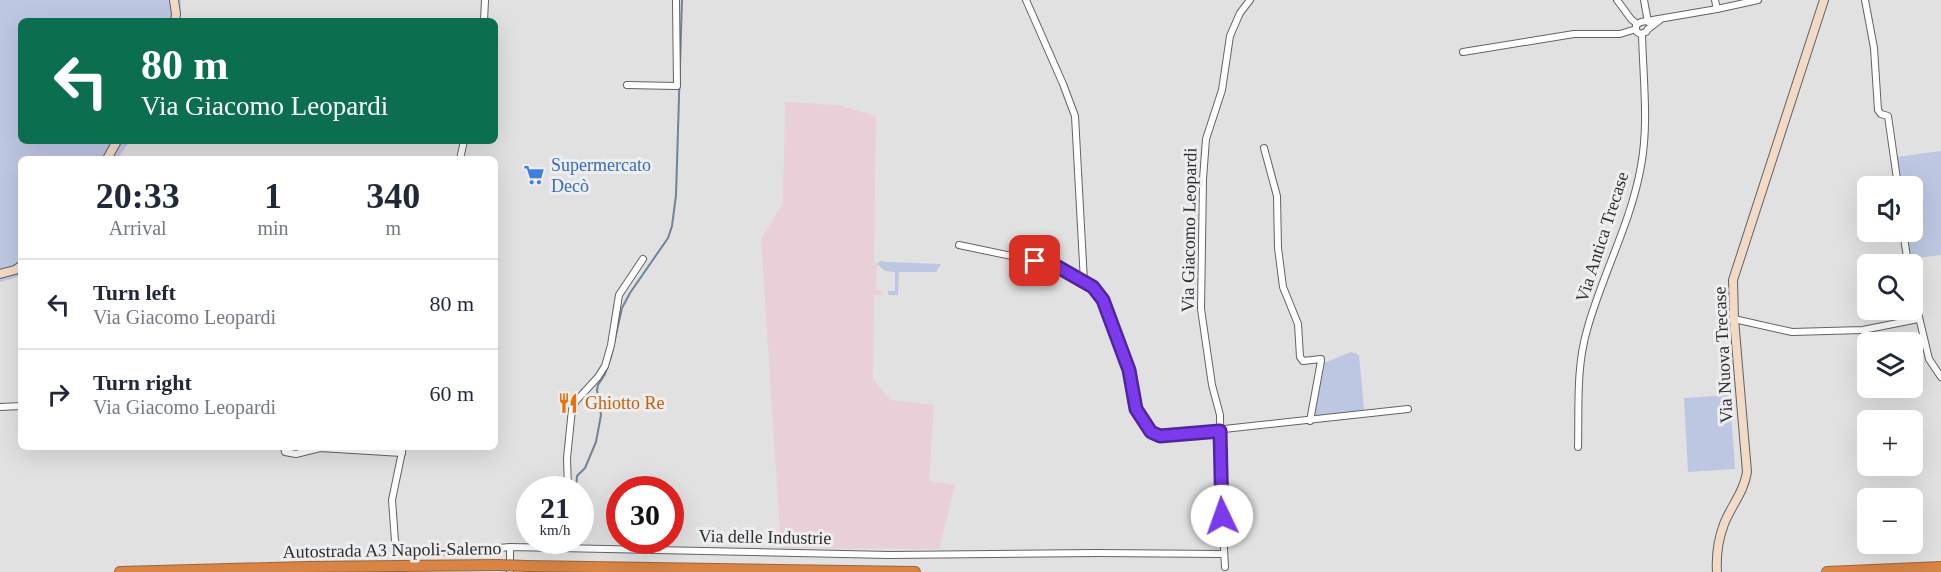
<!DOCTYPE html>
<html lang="en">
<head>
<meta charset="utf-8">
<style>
  :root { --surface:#fff; --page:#f2f2f3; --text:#1f2937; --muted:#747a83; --line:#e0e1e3 }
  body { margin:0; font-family:"Times New Roman",serif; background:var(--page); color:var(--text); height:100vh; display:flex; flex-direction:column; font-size:22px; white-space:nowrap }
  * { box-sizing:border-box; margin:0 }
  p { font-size:20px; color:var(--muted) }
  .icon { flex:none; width:33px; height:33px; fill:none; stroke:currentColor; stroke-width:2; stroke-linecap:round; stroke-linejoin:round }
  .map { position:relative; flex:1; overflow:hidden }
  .details { position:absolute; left:18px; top:156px; width:480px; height:294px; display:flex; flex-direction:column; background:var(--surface); border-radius:9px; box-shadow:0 6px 24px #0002 }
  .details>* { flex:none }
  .top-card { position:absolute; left:18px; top:18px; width:480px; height:126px; border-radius:9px; box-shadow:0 6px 24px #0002; background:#0b6e4f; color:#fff; overflow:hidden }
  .tools { position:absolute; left:1857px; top:176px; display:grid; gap:12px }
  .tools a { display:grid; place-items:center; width:66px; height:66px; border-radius:9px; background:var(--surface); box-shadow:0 6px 24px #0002; font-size:30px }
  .speed { position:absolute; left:516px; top:476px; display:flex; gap:12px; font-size:30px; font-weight:700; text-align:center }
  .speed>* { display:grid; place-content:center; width:78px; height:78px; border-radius:50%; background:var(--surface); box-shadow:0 6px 24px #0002; line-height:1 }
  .speed small { font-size:15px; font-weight:400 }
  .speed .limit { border:9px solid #d22; background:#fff; color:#111 }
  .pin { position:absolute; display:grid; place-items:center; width:51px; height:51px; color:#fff; margin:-26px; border-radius:12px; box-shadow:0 3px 9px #0006 }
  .me { position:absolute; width:66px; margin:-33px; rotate:357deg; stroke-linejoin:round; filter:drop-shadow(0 0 4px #0008) }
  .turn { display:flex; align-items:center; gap:21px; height:126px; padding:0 24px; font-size:27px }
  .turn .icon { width:78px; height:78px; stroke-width:2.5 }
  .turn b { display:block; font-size:42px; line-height:51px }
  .eta { display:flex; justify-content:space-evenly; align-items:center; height:102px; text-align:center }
  .eta b { font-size:36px; font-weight:800; line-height:42px }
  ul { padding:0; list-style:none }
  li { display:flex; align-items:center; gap:18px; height:90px; padding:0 24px; border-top:2px solid var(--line) }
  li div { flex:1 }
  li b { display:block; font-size:22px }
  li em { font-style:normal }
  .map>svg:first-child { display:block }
  .industrial { fill:#e9d0d8 }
  .green { fill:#bec7e2 }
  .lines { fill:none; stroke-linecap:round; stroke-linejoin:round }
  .stream { stroke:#708398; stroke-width:2 }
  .street-casing { stroke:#626364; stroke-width:8 }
  .secondary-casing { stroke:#626364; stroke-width:10 }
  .highway-casing { stroke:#9c663d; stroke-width:12 }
  .street { stroke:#fff; stroke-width:6 }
  .secondary { stroke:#f3dac7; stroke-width:8 }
  .highway { stroke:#d78445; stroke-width:10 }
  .highway-bridge-casing { stroke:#9c663d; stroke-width:12; stroke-linecap:butt }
  .highway-bridge { stroke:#d78445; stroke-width:10 }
  .route-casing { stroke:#51269a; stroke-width:15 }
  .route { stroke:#7c3aed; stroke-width:10 }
  .labels { text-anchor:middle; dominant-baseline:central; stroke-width:6; stroke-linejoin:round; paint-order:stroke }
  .shop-label { font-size:18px; fill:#366cbe; stroke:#eeeef0; text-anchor:start }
  .street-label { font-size:18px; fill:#2e2e2f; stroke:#eeeef0 }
  .food-label { font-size:18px; fill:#c56008; stroke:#eeeef0; text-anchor:start }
</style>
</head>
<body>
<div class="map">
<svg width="1941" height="572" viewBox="0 0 1941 572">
  <rect width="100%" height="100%" fill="#e1e1e2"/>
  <polygon class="industrial" points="785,102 838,105 876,116 874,261 877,264 876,290 882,291 882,295 874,295 873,379 890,400 934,405 929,481 955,485 939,549 781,548 761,239 783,203"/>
  <g class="green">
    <polygon points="0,0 181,0 180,21 21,21 21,141 130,141 117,159 21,159 21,276 0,282"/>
    <polygon points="1941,151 1941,255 1910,259 1906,231 1912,231 1912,186 1900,186 1896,157"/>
    <polygon points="880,261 888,262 941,264 936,272 899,272 898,295 888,295 888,291 895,291 895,272 885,271 877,264"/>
    <polygon points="1351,352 1359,355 1364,409 1360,412 1317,416 1314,412 1324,363"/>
    <polygon points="1730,395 1735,469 1688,472 1684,398"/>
  </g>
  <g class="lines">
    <polyline class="stream" points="576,489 577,476 585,468 596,442 601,415 597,390 598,385 605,374 611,357 622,308 630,293 668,238 672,226 676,195 682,0"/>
    <g class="street-casing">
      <g id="street">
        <polyline points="1026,0 1063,84 1075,116 1084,282"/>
        <polyline points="1617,0 1631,19 1637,24"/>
        <polyline points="1644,0 1648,22"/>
        <polyline points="1715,0 1717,9"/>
        <polyline points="1865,0 1874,48 1878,110 1881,114 1888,116 1898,186"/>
        <polyline points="1661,19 1648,29 1646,32 1640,34 1636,31 1636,25 1641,22 1717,9 1758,0"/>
        <polyline points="484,21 485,0"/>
        <polyline points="1463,52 1574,34 1620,34 1636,29"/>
        <polyline points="627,85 677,86 676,0"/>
        <polyline points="1264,148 1277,196 1278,248 1283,287 1298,324 1300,357 1303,361 1321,359 1321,361 1310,421"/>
        <polyline points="460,159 464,141"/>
        <polyline points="1903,231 1908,264"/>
        <polyline points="959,245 1054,265 1093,287 1103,300 1121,347 1131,381 1136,409 1151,432 1160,436 1408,409"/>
        <polyline points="1912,288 1929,359 1941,377"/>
        <polyline points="1734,319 1792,332 1863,330 1918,319"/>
        <polyline points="0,407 21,406"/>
        <polyline points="284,447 285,452 296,454 320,448 402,453"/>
        <polyline points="403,447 392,500 395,541 399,548 406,552 465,551 510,547 890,555 1097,553 1224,554"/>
        <path d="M1578,447C1579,408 1576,368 1587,330C1602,275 1631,223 1641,166C1649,123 1643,78 1642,34"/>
        <polyline points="568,489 567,458 572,409 576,401 598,377 605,366 611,345 619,295 643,259"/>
        <polyline points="510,547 510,572"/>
        <polyline points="1225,567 1221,496 1220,415 1212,385 1201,309 1203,179 1206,139 1222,90 1230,36 1240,13 1250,0"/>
      </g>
    </g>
    <g class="secondary-casing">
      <g id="secondary">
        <polyline points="174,0 176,14 175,21"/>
        <polyline points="107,159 117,141"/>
        <polyline points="0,274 15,270 21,266"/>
        <path d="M1717,572C1716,556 1718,540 1724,524C1731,506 1744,492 1747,472L1734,319L1733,280L1824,0"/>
      </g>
    </g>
    <g class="highway-casing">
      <g id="highway">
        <polyline points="526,566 915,572"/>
        <polyline points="120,572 306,567 498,565"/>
        <polyline points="1827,572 1941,567"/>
      </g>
    </g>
    <use href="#street" class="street"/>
    <use href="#secondary" class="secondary"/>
    <use href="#highway" class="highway"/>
    <g class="highway-bridge-casing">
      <polyline id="highway-bridge" points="498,565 526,566"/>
    </g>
    <use href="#highway-bridge" class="highway-bridge"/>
  </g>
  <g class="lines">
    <g class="route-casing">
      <polyline id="route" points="1035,261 1058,267 1093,287 1103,300 1129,370 1136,409 1151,432 1160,436 1220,431 1222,516"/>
    </g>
    <use href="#route" class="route"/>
  </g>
  <defs>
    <g id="supermarket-bare" transform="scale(1.62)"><path d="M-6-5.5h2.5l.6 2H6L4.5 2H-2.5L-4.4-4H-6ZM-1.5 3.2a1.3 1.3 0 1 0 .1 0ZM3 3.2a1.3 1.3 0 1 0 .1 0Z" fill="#3f7fe0" stroke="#eeeef0" stroke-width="2.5" paint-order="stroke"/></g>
    <g id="restaurant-bare" transform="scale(1.62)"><path d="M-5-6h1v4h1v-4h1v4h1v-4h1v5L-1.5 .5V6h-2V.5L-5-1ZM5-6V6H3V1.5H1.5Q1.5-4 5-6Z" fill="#e8710a" stroke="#eeeef0" stroke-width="2.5" paint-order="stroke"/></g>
  </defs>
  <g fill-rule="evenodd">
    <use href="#supermarket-bare" x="534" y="175"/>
    <use href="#restaurant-bare" x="568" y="403"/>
  </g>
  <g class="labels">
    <g class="shop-label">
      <text x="551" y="165">Supermercato<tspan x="551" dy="21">Decò</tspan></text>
    </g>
    <g class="street-label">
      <text transform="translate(1189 230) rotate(-89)">Via Giacomo Leopardi</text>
      <text transform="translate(1602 237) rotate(-72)">Via Antica Trecase</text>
      <text transform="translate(1723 355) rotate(-93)">Via Nuova Trecase</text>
      <text transform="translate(765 537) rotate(1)">Via delle Industrie</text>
      <text transform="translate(392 550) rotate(-1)">Autostrada A3 Napoli-Salerno</text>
    </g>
    <g class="food-label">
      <text x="585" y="403">Ghiotto Re</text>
    </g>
  </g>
</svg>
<div class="tools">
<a><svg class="icon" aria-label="sound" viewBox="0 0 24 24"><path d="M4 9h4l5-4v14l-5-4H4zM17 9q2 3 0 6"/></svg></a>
<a><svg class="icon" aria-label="search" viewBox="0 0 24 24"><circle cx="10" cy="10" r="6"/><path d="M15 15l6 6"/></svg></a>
<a><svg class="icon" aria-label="layers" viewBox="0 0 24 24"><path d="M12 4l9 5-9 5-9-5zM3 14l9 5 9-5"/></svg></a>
<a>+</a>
<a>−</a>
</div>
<div class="speed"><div>21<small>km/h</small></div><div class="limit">30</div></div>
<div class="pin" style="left:1035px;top:261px;background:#d93025"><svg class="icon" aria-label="arrive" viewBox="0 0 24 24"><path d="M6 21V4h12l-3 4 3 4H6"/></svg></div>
<svg class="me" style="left:1222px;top:516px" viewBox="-20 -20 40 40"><circle r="19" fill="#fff"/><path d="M0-13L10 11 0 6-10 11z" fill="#7c3aed"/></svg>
<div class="top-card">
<div class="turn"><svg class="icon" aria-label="left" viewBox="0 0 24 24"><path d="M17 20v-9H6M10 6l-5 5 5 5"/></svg><div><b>80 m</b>Via Giacomo Leopardi</div></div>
</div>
<section class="details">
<div class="eta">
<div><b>20:33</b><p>Arrival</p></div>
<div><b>1</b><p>min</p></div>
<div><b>340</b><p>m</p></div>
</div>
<ul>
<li><svg class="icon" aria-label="left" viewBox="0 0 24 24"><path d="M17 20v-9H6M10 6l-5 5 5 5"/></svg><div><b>Turn left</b><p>Via Giacomo Leopardi</p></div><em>80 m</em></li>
<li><svg class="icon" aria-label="right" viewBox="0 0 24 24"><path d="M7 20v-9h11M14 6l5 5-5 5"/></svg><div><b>Turn right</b><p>Via Giacomo Leopardi</p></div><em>60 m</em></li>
</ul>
</section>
</div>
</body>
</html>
